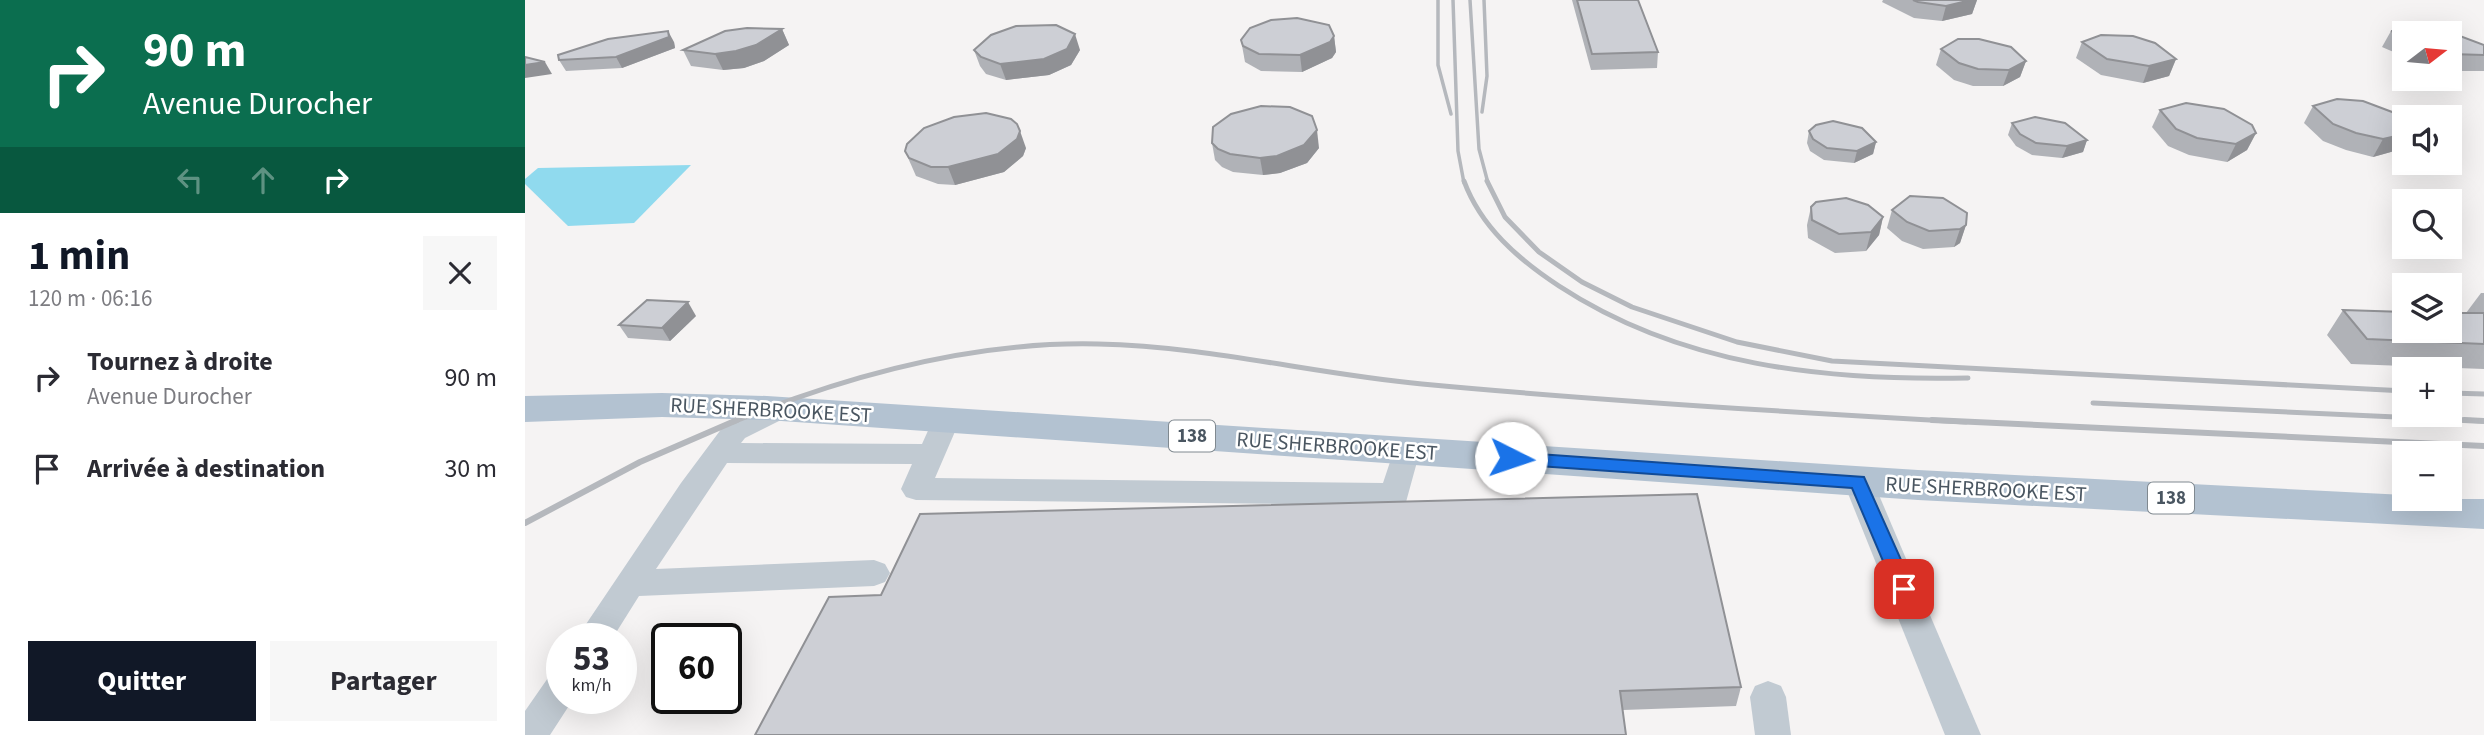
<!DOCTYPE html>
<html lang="fr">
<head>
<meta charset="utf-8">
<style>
  :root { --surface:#fff; --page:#f7f7f7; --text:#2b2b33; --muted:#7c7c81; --accent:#111827 }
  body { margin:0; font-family:"Source Sans 3",sans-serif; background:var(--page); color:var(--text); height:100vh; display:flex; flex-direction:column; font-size:26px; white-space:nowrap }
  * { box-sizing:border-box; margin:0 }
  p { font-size:23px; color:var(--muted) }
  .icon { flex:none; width:38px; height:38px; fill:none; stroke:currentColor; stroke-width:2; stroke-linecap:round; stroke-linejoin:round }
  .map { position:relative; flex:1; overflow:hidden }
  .panel { display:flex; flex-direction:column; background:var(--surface); width:525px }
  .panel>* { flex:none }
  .banner { background:#0b6e4f; color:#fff; overflow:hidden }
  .needle { width:46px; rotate:74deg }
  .controls { position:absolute; left:1867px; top:21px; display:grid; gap:14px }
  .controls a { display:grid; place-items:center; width:70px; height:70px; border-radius:0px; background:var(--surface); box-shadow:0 7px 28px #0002; font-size:35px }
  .speed { position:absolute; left:21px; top:623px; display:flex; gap:14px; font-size:35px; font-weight:700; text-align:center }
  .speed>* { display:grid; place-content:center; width:91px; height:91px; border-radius:50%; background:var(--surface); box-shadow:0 7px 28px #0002; line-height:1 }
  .speed small { font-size:18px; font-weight:400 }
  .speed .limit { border:4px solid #111; border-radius:10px; background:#fff; color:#111 }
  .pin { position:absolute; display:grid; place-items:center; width:60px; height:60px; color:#fff; margin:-30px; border-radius:14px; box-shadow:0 4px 10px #0006 }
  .me { position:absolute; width:77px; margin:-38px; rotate:94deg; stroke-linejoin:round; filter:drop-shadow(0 0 5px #0008) }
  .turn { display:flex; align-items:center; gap:24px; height:147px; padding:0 28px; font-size:32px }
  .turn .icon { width:91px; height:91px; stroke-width:2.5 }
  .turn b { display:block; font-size:49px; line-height:60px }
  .lanes { display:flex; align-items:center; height:66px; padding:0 28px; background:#0003; justify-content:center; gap:35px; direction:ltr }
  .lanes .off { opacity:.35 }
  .round { display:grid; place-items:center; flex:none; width:74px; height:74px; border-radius:0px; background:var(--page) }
  .head { display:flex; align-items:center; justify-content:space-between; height:119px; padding:0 28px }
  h1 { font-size:42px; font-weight:700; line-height:52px; color:var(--accent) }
  .action { display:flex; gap:14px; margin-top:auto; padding:14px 28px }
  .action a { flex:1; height:80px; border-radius:0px; background:var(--accent); color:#fff; font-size:28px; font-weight:700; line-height:80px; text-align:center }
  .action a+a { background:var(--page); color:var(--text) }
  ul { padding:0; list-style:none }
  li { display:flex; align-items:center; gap:21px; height:91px; padding:0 28px }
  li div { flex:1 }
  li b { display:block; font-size:26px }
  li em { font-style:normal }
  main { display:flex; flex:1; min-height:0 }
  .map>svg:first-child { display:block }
  .water { fill:#90daee }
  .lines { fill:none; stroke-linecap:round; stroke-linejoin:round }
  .minor { fill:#c1cad2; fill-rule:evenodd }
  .major { fill:#b3c2d1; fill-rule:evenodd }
  .rail-far2 { stroke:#b5b8bd; stroke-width:3.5 }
  .rail-far1 { stroke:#b5b8bd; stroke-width:5 }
  .rail { stroke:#b5b8bd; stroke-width:6 }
  .wall { fill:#b0b2b7 }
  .shaded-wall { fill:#909195 }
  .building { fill:#cdcfd5; stroke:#909195; stroke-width:2 }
  .route { fill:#1a73e8; stroke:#114b97; stroke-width:2 }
  .labels { text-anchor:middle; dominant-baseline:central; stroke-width:5; stroke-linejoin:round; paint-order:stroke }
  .shield { fill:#fff; stroke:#808990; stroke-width:2 }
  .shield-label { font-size:19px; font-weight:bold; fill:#4a5661 }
  .street-label { font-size:21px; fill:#4a5661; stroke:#fff }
</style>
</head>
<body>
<main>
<section class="panel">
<div class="banner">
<div class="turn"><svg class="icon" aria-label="right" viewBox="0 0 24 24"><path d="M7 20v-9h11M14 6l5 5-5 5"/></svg><div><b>90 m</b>Avenue Durocher</div></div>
<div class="lanes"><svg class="icon off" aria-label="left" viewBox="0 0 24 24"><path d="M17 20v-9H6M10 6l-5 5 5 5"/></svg><svg class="icon off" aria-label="ahead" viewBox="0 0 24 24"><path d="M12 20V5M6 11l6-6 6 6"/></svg><svg class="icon" aria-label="right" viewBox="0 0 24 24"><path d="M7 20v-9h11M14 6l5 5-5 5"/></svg></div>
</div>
<div class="head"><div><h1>1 min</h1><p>120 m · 06:16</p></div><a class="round"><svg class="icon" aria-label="close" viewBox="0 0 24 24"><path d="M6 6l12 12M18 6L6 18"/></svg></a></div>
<ul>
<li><svg class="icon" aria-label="right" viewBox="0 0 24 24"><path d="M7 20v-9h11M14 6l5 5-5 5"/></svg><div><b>Tournez à droite</b><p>Avenue Durocher</p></div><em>90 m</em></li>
<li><svg class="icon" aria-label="arrive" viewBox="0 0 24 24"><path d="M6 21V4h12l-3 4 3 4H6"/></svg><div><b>Arrivée à destination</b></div><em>30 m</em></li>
</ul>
<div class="action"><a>Quitter</a><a>Partager</a></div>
</section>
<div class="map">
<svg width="1959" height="735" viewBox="0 0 1959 735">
  <rect width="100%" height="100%" fill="#f5f3f3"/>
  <polygon class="water" points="166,165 109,223 43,226 0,184 0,179 13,168"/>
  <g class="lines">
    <g class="minor">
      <polygon points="254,400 264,402 268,409 264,416 220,438 216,443 397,444 411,413 421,410 431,413 435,420 410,478 858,483 871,444 881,441 891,444 895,451 881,502 870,505 391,500 381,497 376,489 387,464 202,463 131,569 349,560 360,564 365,573 360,582 349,586 114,596 87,639 51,639 156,483 200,424"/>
      <polygon points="1333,470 1343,473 1348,481 1456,735 1420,735 1318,481 1323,473"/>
      <polygon points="37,671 37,698 49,698 25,735 0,735 0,711 25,675"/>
      <polygon points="1243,681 1256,686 1261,697 1266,735 1230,735 1225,697 1230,686"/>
    </g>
    <polygon class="major" points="137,393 242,396 1393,470 1880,495 1880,499 1959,499 1959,529 1393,500 242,420 137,417 0,422 0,396"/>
    <g class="rail-far2">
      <polyline points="913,0 913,65 926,114"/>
      <polyline points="928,0 933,151 939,183"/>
      <polyline points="945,0 954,149 963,183"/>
      <polyline points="957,112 962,76 959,0"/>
    </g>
    <g class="rail-far1">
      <path d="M939,181C956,227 993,259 1034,286C1156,366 1300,381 1443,378"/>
      <polyline points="962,181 980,217 1014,252 1057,282 1107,307 1212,342 1307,361 1880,391"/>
      <polyline points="1925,393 1959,394"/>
      <polyline points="1568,403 1959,421"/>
      <path d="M208,422C323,375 448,341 573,344C682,346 789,374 897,384C1078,401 1259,412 1441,422"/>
    </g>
    <g class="rail">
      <polyline points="1407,420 1959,446"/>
      <polyline points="1939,420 1959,421"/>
      <polyline points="0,523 115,462 212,420"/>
    </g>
  </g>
  <g class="wall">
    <polygon points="1047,0 1113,0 1133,52 1132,68 1066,70"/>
    <polygon points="1358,0 1452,0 1447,14 1417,21 1389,18 1357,2"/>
    <polygon points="257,29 264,45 239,61 219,68 198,70 166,66 158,50"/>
    <polygon points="1866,31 1927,33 1959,45 1959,71 1925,71 1925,33 1880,33 1880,57 1857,47"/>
    <polygon points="809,36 811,52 807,58 777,72 736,71 720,62 716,40"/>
    <polygon points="149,42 150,48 97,68 41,71 34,60"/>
    <polygon points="1557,42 1651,59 1644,76 1618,83 1576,75 1551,58"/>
    <polygon points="1416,49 1501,61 1495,77 1478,86 1448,86 1429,80 1411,65"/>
    <polygon points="449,50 555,50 546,65 524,75 481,80 461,74 455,66"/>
    <polygon points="1788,106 1880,119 1880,148 1848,157 1821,150 1798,141 1779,123"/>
    <polygon points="1635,110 1731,133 1722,150 1702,162 1664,155 1643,146 1627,127"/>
    <polygon points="1487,123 1562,140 1558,152 1537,158 1507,155 1491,146 1483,135"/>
    <polygon points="1284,131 1351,142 1348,154 1329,163 1299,160 1285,151 1282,143"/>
    <polygon points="687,143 794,148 782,163 755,173 738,175 708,172 697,167 690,160"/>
    <polygon points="501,148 498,156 479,172 430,185 413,184 391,176 380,151"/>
    <polygon points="1286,207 1358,217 1354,235 1341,251 1310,253 1283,238 1282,225"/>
    <polygon points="1367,210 1441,225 1435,243 1429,247 1398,249 1377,241 1362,228"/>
    <polygon points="1956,293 1959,293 1959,369 1826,364 1802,335 1818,310 1941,313"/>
    <polygon points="171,316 145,341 103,338 94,325"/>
    <polygon points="356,595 1216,687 1211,706 1098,710"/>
  </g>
  <g class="shaded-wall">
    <polygon points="1446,0 1452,0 1447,14 1417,21 1421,6"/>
    <polygon points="257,29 264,45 239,61 219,68 198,70 190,54"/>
    <polygon points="143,31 149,42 150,48 97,68 91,57"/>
    <polygon points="550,34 555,50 546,65 524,75 481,80 475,64"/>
    <polygon points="809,36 811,52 807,58 777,72 775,55"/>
    <polygon points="1651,59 1644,76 1618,83 1624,66"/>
    <polygon points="1501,61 1495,77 1478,86 1484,70"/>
    <polygon points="20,62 27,74 0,78 0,65"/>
    <polygon points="792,130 794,148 782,163 755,173 738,175 735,158"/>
    <polygon points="495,131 501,148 498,156 479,172 430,185 423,167"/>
    <polygon points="1731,133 1722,150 1702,162 1711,144"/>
    <polygon points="1880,134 1880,148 1848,157 1858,139"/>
    <polygon points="1562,140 1558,152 1537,158 1542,146"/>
    <polygon points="1351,142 1348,154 1329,163 1332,151"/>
    <polygon points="1358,217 1354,235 1341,251 1346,232"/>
    <polygon points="1441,225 1435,243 1429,247 1435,229"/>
    <polygon points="163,302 171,316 145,341 137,328"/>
  </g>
  <g class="building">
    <polygon points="1052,0 1113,0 1133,52 1067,54"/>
    <polygon points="1388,0 1446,0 1421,6 1393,2"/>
    <polygon points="772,18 804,25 809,36 805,42 775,55 734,54 718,46 716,40 725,28 746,20"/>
    <polygon points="531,25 550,34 542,49 519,59 475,64 456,57 449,50 466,35 491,26"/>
    <polygon points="222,28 257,29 231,45 211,51 190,54 158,50 200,31"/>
    <polygon points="143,31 144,37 91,57 34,60 33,55 83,39"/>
    <polygon points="1866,31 1927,33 1959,45 1959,55 1925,54 1925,33 1880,33 1880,37"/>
    <polygon points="1576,35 1608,36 1630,43 1651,59 1624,66 1582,59 1557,42"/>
    <polygon points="1433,39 1454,39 1486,47 1501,61 1484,70 1453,69 1434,63 1416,49"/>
    <polygon points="0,57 20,62 0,65"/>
    <polygon points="1812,99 1838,101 1875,115 1880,119 1880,134 1858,139 1831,133 1808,124 1788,106"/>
    <polygon points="1661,103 1699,109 1727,125 1731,133 1711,144 1672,138 1651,129 1635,110"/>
    <polygon points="736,106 765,107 787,116 792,130 779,145 752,156 735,158 705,154 693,149 687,143 688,127 706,114"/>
    <polygon points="461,113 486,119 492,124 495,131 492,139 473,154 423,167 406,167 384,158 380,151 382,144 399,128 429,117"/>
    <polygon points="1510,117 1540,123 1562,140 1542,146 1511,143 1495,134 1487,123"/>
    <polygon points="1308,121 1337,128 1351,142 1332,151 1302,148 1288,139 1284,131 1291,125"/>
    <polygon points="1385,196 1418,198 1442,213 1441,225 1435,229 1404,231 1382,222 1367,210"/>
    <polygon points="1321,198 1343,205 1358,217 1346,232 1314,234 1287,220 1286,207 1291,202"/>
    <polygon points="122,300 163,302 137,328 94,325"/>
    <polygon points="1818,310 1880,312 1880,331 1925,331 1925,313 1959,313 1959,344 1842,339"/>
    <polygon points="1172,494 1216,687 1095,691 1101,735 230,735 304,597 356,595 395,514"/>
  </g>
  <polygon class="route" points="986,452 1339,477 1389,589 1386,594 1372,594 1327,488 986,464 977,458"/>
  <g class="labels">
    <g class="shield">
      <rect x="644" y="420.5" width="46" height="31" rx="5"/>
      <rect x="1623" y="482.5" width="46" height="31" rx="5"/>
    </g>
    <g class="shield-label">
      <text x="667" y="436">138</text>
      <text x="1646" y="498">138</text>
    </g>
    <g class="street-label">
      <text transform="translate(246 410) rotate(3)">RUE SHERBROOKE EST</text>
      <text transform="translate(812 446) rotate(4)">RUE SHERBROOKE EST</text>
      <text transform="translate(1461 489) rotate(3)">RUE SHERBROOKE EST</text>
    </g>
  </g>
</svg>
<div class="controls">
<a><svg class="needle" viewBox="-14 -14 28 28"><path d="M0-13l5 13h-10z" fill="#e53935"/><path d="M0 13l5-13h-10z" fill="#7c7c81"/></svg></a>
<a><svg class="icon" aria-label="sound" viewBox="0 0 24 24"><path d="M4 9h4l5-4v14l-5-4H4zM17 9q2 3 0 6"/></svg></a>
<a><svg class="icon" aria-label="search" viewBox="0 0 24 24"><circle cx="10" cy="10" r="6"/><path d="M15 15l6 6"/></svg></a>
<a><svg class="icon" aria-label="layers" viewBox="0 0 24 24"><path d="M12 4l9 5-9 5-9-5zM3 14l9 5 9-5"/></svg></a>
<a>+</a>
<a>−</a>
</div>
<div class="speed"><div>53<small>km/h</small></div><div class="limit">60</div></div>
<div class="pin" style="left:1379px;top:589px;background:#d93025"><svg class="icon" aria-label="arrive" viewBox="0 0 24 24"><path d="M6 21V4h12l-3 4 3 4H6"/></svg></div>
<svg class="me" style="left:986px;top:458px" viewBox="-20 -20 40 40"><circle r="19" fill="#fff"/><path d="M0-13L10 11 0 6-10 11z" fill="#1a73e8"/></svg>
</div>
</main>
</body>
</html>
